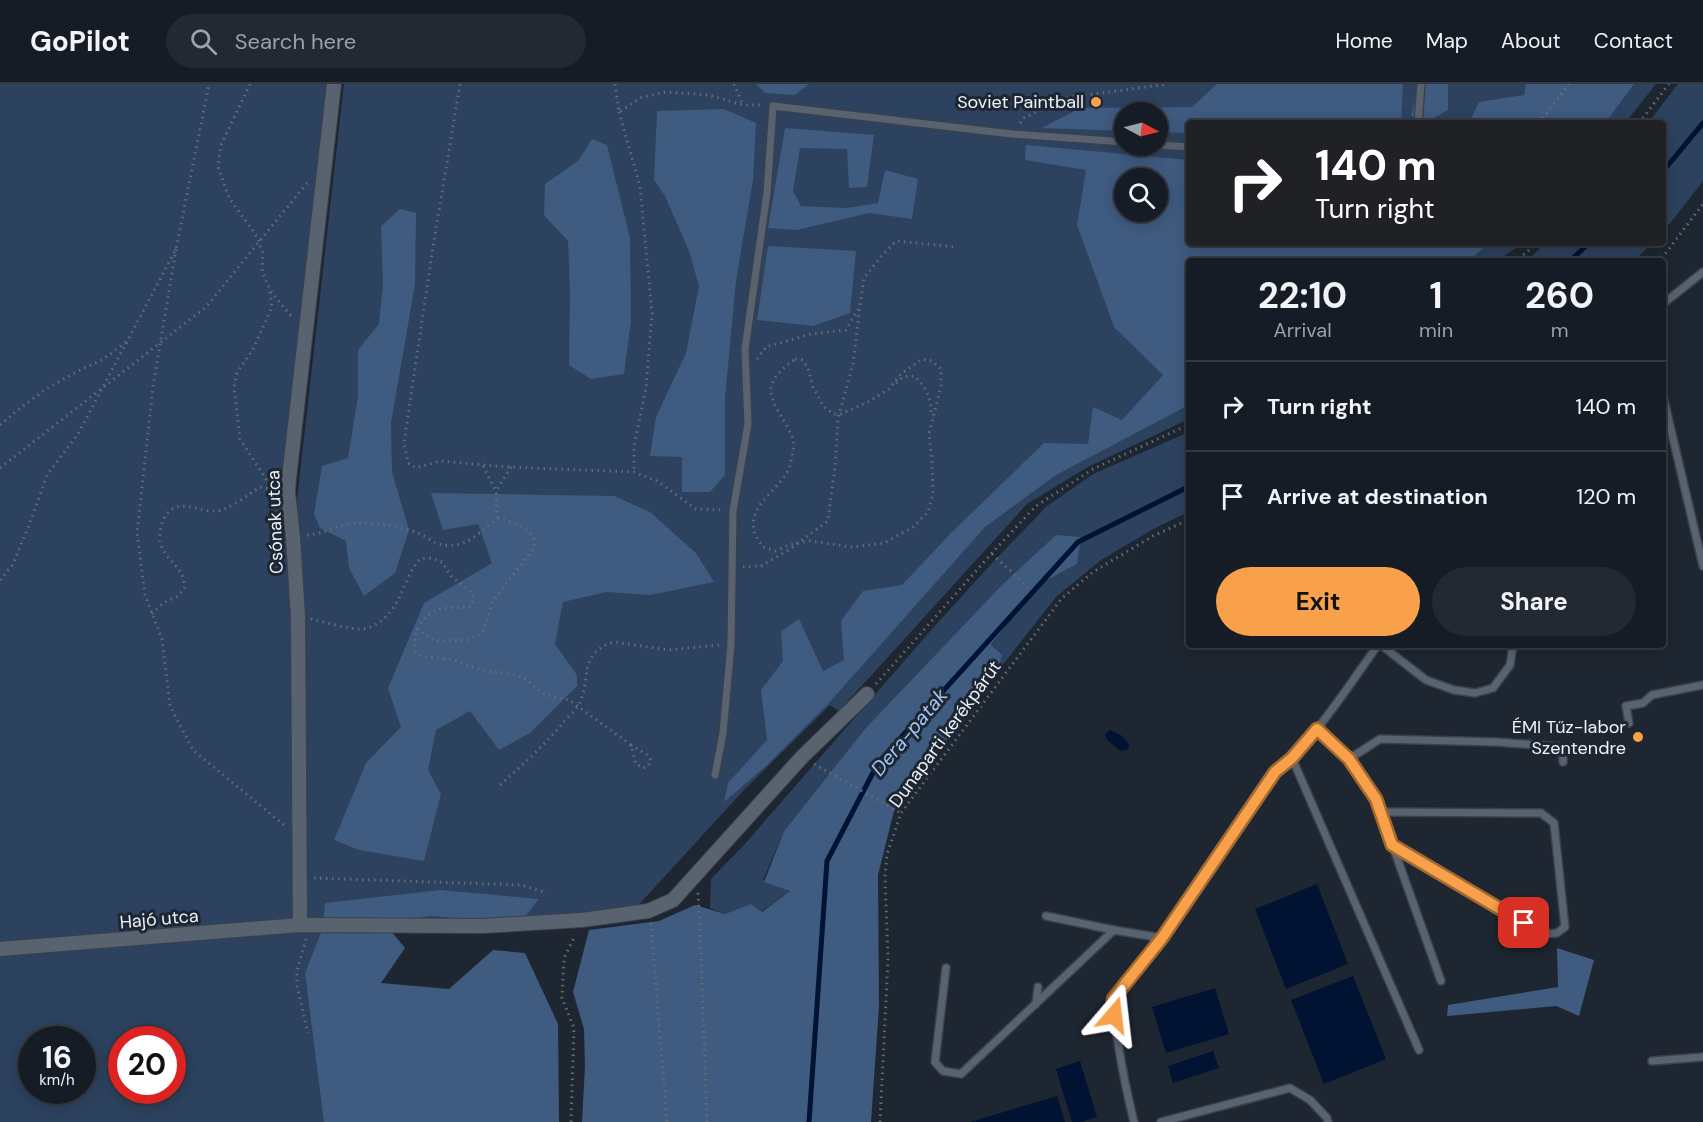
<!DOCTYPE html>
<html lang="en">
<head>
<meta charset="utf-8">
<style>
  :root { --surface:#161c25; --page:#232932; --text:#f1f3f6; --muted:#9ea1a7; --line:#353a42; --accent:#f8a14a }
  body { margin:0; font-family:"DM Sans",sans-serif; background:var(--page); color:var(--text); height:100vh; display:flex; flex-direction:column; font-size:22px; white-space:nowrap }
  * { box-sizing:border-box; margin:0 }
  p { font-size:20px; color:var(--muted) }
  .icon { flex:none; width:33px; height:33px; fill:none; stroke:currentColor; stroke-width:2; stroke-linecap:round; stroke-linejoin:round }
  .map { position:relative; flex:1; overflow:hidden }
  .details { position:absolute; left:1186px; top:174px; width:480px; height:390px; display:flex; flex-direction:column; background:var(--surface); border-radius:6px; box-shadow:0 3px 15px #0003,0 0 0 2px var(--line) }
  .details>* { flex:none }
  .hud { position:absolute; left:1186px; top:36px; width:480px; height:126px; border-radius:6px; box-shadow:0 3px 15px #0003,0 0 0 2px var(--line); background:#202124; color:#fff; overflow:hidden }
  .needle { width:39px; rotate:97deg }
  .buttons { position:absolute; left:1114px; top:18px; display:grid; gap:12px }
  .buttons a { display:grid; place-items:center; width:54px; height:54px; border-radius:50%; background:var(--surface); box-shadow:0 3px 15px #0003,0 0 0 2px var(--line); font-size:30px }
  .speed { position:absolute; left:18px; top:942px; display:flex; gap:12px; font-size:30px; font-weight:700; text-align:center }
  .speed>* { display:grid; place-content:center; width:78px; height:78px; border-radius:50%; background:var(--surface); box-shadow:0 3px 15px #0003,0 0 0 2px var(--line); line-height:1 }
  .speed small { font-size:15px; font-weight:400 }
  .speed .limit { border:9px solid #d22; background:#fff; color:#111 }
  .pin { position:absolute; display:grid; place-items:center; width:51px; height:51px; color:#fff; margin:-26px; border-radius:12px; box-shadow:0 3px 9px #0006 }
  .me { position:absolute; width:66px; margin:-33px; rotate:17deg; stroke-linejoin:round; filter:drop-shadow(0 0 4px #0008) }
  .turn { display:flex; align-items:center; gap:21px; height:126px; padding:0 30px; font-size:27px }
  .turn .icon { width:78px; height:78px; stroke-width:2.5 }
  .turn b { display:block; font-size:42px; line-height:51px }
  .eta { display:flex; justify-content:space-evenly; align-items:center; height:102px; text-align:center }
  .eta b { font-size:36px; font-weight:700; line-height:42px }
  .action { display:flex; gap:12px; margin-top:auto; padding:12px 30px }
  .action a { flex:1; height:69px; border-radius:36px; background:var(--accent); color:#111; font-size:24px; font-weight:700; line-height:69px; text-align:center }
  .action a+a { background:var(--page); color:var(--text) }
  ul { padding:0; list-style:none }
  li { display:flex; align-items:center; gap:18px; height:90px; padding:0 30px; border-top:2px solid var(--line) }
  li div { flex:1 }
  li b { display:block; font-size:22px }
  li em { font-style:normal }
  header { display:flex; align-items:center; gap:36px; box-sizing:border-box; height:84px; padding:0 30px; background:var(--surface); border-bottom:2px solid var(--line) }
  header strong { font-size:28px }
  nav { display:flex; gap:33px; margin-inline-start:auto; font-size:21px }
  .search { width:420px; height:54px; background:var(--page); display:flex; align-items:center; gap:15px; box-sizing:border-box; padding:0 21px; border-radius:33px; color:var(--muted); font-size:22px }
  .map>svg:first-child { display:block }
  .green { fill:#2c425e; fill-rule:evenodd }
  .forest { fill:#3f5b80; fill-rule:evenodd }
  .water { fill:#001332 }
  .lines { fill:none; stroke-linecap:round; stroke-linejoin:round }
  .stream { stroke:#001332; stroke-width:5 }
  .lane-casing { stroke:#3b414b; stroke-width:10 }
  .street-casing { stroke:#3b414b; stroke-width:16 }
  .path { stroke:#646c76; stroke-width:3; stroke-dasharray:1.5 4.5; stroke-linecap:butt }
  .lane { stroke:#596370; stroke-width:7 }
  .street { stroke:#596370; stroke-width:14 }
  .route-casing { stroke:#a16930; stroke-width:15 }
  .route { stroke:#f8a14a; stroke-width:10 }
  .poi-dot { fill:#f8a14a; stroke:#1e2631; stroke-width:2 }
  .labels { text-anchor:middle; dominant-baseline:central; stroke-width:6; stroke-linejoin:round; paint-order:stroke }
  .poi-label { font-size:18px; fill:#eef4fc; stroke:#1e2631; text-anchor:end }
  .street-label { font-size:18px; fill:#eef4fc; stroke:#1e2631 }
  .water-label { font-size:20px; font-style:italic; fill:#a0c6f6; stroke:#1e2631 }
</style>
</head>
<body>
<header>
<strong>GoPilot</strong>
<div class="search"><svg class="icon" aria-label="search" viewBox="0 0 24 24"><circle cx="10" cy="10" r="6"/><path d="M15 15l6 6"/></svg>Search here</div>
<nav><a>Home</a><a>Map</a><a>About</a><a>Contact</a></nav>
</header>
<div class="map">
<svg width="1703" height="1038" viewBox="0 0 1703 1038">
  <rect width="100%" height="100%" fill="#1e2631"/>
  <g class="green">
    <path d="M0,0H330L284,401L292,533L296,845L324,844V1038H0ZM32,956H82V1006H32ZM122,956H172V1006H122Z"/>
    <path d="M344,0H1656L1625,39H1190V159H1523L1497,177H1190L1189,335L1088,383L1027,420L839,627L830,621L743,707L634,826L482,837H304L303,648L297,416ZM1125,28H1158V62H1125ZM1125,94H1158V128H1125Z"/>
    <polygon points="1678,0 1703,0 1703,97 1664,147 1664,39 1648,39"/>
    <polygon points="1545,159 1652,159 1634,177 1525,177 1533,171"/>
    <polygon points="1189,348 1189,428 1157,443 1101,476 1056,513 998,587 1001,571 991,562 1038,501 1077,480 1080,453 864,646 784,747 763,796 790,807 761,828 751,821 725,830 710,824 711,795 743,762 933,544 992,479 1047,422 1093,390"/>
  </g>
  <g class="forest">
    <polygon points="756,0 809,0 795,11 765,9"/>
    <polygon points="1217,0 1403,0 1401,39 1190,39 1189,49 1158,48 1158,28 1125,28 1125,47 1042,44 1080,24 1192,23"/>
    <polygon points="1416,0 1448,0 1448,26 1425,39 1411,32 1417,7"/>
    <polygon points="1526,0 1634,0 1605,39 1469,39 1479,18 1524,11"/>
    <polygon points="724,25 756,39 753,96 736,197 725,313 725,391 710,408 682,408 682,373 650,372 656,333 686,269 699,202 689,167 665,112 654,96 657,27"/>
    <polygon points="785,44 874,51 867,103 849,104 847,65 800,64 793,107 801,122 847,124 878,119 885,86 918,95 912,135 869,129 797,146 768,144"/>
    <polygon points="592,55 607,61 630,154 631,237 624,290 591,295 569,281 570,208 568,157 544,131 545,100 578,77"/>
    <path d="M1026,61L1189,76L1190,159H1489L1468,177H1190L1189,321L1056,391L985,443L828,620L765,683L724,718L728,699L767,656L761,606L783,577L781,547L799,535L823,587L844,576L841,537L863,507L902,501L951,449L1044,359L1088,360L1093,323L1122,336L1163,291L1114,243L1077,141L1086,86L1025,76ZM1125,94H1158V128H1125Z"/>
    <polygon points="400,125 416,129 415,200 391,339 392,388 409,446 395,489 364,512 349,484 346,457 320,444 314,430 322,382 348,374 358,312 358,266 379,240 383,201 381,142"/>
    <polygon points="768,162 856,167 850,229 813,242 757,236"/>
    <polygon points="431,409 614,412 650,428 696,469 714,498 650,511 607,508 563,518 555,560 577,591 577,602 530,649 499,666 470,627 436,646 428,686 441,710 424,777 359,766 334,756 366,679 401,643 388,604 424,519 492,479 478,440 443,446"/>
    <polygon points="1056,451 1081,453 1077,480 1038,501 991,561 1002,571 998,587 894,727 878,791 879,922 871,1038 582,1038 585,982 584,945 573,908 589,846 659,837 695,821 725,830 751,820 762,828 790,807 764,798 784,747 864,646 1002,501"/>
    <polygon points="440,806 539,815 520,839 429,832 386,841 405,864 381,899 449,905 493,866 525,869 558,940 559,1038 324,1038 305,889 323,844 325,819"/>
    <polygon points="1557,864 1594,876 1579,932 1556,922 1447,932 1448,921 1558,903"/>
  </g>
  <g class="water">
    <path d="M1110,646C1117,648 1129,655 1129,663L1127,666L1121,667L1107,656L1105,650Z"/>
    <polygon points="1317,800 1348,880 1286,905 1255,825"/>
    <polygon points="1353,892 1386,975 1324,1000 1291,916"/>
    <polygon points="1215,904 1229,950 1166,969 1152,923"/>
    <polygon points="1213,967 1219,984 1173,999 1168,982"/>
    <polygon points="1080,977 1097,1033 1081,1038 1072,1038 1056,985"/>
    <polygon points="1057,1012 1065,1038 970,1038"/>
  </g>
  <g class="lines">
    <g class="stream">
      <polyline points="1664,86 1703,39"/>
      <polyline points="1570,177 1589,159"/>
      <polyline points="809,1038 827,777 878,679 1078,458 1190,402"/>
    </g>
    <g class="lane-casing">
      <g id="lane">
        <polyline points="1418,39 1421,0"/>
        <polyline points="1158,61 1190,63"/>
        <polyline points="1664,219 1703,188"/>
        <polyline points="1664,316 1703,482"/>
        <polyline points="1381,561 1426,596 1454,606 1475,609 1493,604 1510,581 1513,561"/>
        <polyline points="1629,639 1626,622 1643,619 1652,611 1703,601"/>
        <polyline points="1317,645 1349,675 1376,715 1441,897"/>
        <polyline points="1292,674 1419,966"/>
        <polyline points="1349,675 1380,655 1496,658 1563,663 1563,678"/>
        <polyline points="715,691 723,649 731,560 733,427 748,340 745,265 767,109 773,22 1012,50 1125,58"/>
        <polyline points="1380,728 1541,729 1554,739 1565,843 1557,849 1543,850 1392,761"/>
        <polyline points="1046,832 1114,846"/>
        <polyline points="946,884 935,978 943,987 961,990 1114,846 1162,854"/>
        <polyline points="1036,920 1038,903"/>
        <polyline points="1652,977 1703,973"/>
        <path d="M1134,1038C1124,997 1116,957 1113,915L1162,854L1275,688C1317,653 1346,605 1378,561"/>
        <polyline points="1161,1038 1290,1004 1310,1016 1327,1034 1328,1038"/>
      </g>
    </g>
    <g class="street-casing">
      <g id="street">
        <polyline points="300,841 298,533 293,453 288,408 289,394 334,0"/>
        <polyline points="0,865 300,841 483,842 582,836 648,827 673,816 802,673 867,610"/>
      </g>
    </g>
    <g class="path">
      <polyline points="250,0 221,61 218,83 229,114 258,154 263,170 262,187 270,206 289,230 293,233"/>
      <polyline points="460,0 433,163 404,359 408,379 416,384 440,377 506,383 634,388 657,397 696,425 722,426"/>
      <polyline points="615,0 619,28 642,13 667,8 709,11 743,21 762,21"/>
      <polyline points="734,0 743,21"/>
      <polyline points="619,28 640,102 652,229 646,304 634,362 634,387"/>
      <polyline points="1020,39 1024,34 1065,14 1168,0"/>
      <polyline points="1539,39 1569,0"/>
      <polyline points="1639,39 1669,0"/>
      <polyline points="176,165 153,303 137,449 145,511 162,555 170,622 193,666 284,741"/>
      <polyline points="1513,177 1526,169 1536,159"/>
      <polyline points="1656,177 1665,170 1703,120"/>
      <polyline points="270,208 272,223 253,265 237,289 234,303 240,355 273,406"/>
      <polyline points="757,275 766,263 811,250 846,246 860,222 864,194 879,175 896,157 956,163"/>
      <path d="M795,275L802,276L808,284L813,303L824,323L834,330H841L870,317L889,305L900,291L922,275L932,277L941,285V302L929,350L932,378L933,410L928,428L913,443L884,459L852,463L810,457L789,461L775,467L763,463C760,458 755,452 754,447C748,420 780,406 789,384C791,379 792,372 793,366C795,358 792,351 788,344C769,311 759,302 795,275Z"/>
      <path d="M896,299L903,293L914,292C927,303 931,314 931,331"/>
      <polyline points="0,341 19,325 46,305 80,286 102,276 126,258"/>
      <polyline points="483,382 496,407"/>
      <polyline points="0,384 206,223 307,99"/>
      <path d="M307,451C325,450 342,438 361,439C381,440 402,442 420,450C426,452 431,457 436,459C463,468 478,450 497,434L496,407L511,383"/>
      <polyline points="992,470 1028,503"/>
      <polyline points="743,483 761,482 787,467 828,437 835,382 838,334 853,280 860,222"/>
      <polyline points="0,496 13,480 31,436 47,391 78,350 176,165 209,0"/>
      <path d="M152,530L163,519L178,512L185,503C184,498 183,493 181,489C175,479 163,471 160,458C159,452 161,440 164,435C176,411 197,428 215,427C228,427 249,410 260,403L274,406"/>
      <path d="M311,535C326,538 343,544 358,545C377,546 393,528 400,512C406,499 411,485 420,475L431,474L442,478L451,492L472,509L474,516L470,523C462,524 453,523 445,524C423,528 413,545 415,567L421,572L452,576L486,587L513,590L525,595L545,611L569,616L631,661L636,680L643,684L647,683L651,677L649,672L631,661"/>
      <path d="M417,545L434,557L469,556L482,549L488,534L492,518L534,464C534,463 534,455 533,454C529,442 508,437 497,434"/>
      <polyline points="876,600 991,470 1036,422 1093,385 1190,340"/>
      <polyline points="814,680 901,729"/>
      <path d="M500,701C522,681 544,662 563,639C567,634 574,628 578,622C593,596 576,570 614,558L668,566L720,561"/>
      <polyline points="314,794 521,801 547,809"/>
      <polyline points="698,809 700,842 707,1038"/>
      <polyline points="651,839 667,1038"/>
      <polyline points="306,855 297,887 297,902 308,949"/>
      <polyline points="571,1038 574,944 562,914 564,874 575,852"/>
      <polyline points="880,1038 888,875 885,793 887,770 901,729 1062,514 1093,488 1153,452 1190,435"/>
    </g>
    <use href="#lane" class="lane"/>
    <use href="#street" class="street"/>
  </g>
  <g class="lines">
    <g class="route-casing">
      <polyline id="route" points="1114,931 1113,915 1162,854 1275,688 1292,674 1317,645 1349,675 1376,715 1392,761 1524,839"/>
    </g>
    <use href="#route" class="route"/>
  </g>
  <g class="poi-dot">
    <circle cx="1096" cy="18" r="6"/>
    <circle cx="1638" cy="653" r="6"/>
  </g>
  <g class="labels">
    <g class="poi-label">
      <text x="1084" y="18">Soviet Paintball</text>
      <text x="1626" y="643">ÉMI Tűz-labor<tspan x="1626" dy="21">Szentendre</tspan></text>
    </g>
    <g class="street-label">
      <text transform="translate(275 438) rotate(-92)">Csónak utca</text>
      <text transform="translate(945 650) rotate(-54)">Dunaparti kerékpárút</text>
      <text transform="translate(159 835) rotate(-5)">Hajó utca</text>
    </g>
    <g class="water-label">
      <text transform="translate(909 648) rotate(-50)">Dera-patak</text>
    </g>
  </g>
</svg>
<div class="buttons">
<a><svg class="needle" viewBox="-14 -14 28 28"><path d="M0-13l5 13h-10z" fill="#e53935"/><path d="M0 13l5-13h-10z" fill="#9ea1a7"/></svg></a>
<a><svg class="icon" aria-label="search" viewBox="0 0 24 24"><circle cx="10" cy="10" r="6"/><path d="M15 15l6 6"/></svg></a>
</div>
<div class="speed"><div>16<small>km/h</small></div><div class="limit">20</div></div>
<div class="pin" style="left:1524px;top:839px;background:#d93025"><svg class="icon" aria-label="arrive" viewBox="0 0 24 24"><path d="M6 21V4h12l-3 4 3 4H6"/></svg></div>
<svg class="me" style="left:1114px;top:931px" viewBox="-20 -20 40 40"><path d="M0-17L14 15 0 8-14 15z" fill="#f8a14a" stroke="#fff" stroke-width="4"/></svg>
<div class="hud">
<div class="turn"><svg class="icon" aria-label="right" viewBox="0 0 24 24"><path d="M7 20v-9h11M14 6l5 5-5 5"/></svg><div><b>140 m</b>Turn right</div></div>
</div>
<section class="details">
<div class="eta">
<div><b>22:10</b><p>Arrival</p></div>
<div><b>1</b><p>min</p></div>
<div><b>260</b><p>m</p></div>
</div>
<ul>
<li><svg class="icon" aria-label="right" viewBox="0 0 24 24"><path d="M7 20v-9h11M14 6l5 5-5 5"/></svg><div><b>Turn right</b></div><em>140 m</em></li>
<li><svg class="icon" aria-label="arrive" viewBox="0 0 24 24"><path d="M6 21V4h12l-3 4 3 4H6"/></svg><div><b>Arrive at destination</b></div><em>120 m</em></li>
</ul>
<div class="action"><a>Exit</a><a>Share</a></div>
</section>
</div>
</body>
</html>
